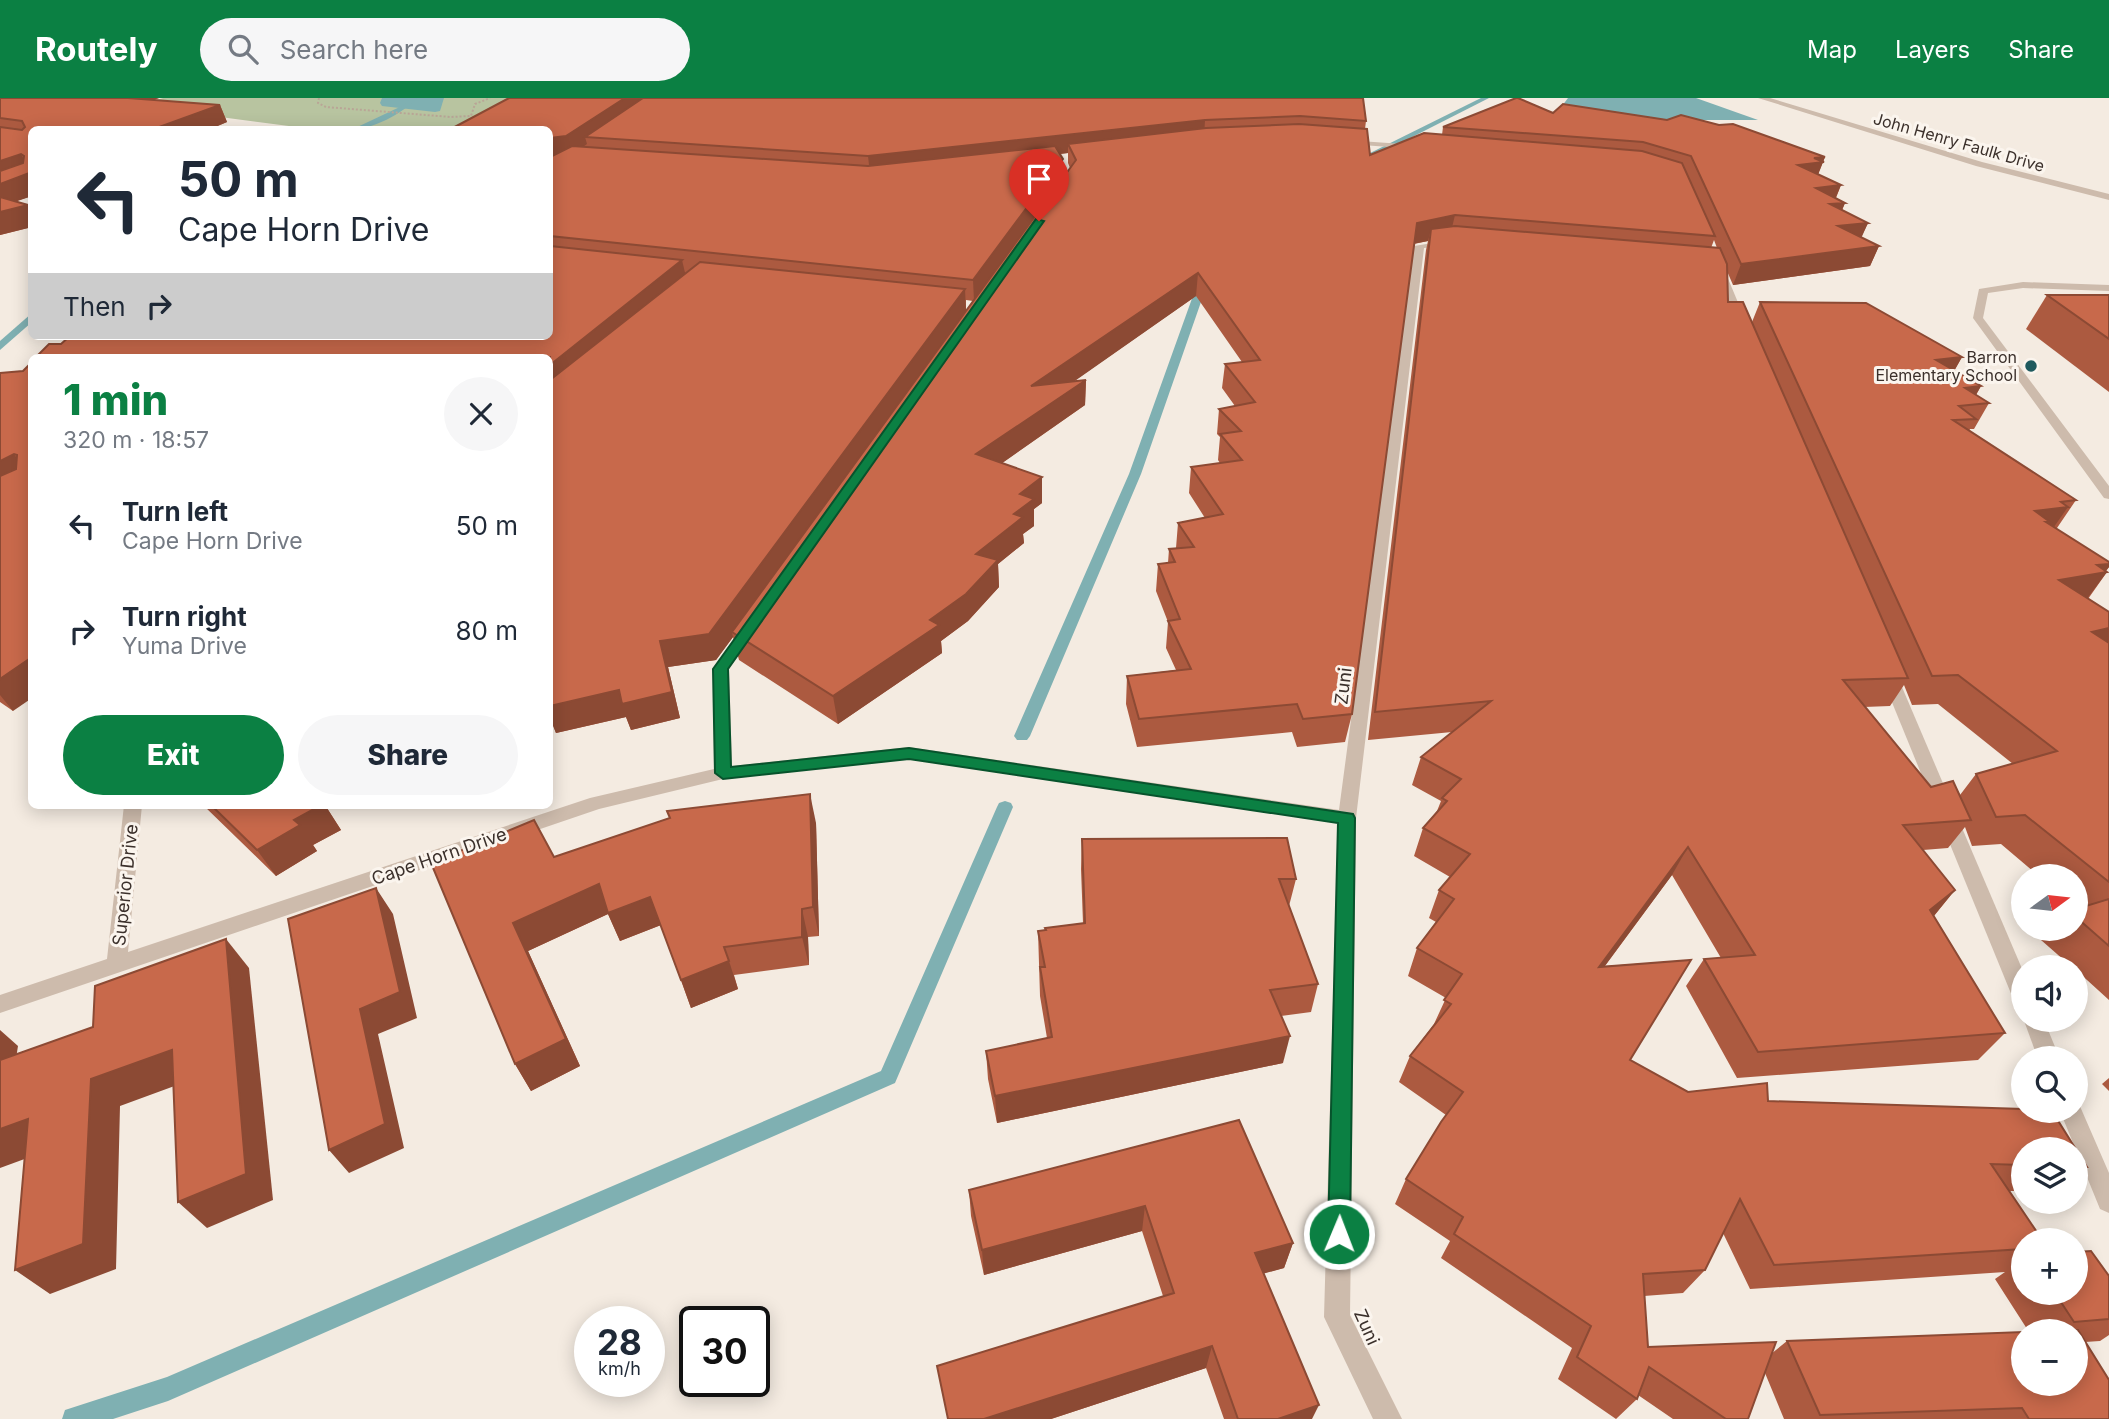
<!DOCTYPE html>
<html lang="en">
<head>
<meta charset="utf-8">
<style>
  :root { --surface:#fff; --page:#f6f6f7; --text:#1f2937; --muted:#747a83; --accent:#0b8043 }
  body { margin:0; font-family:Inter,sans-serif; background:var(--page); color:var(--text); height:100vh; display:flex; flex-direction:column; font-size:26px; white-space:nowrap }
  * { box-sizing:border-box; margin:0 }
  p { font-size:23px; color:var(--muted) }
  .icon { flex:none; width:38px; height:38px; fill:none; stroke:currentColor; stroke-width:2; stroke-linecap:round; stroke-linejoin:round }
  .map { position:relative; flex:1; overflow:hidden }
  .details { position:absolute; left:28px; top:256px; width:525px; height:455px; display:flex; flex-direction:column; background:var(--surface); border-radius:10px; box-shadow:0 4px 18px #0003 }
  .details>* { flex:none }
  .hud { position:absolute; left:28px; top:28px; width:525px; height:214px; border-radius:10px; box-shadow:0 4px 18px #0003; background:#fff; color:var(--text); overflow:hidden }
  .needle { width:46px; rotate:75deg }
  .controls { position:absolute; left:2011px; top:766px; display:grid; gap:14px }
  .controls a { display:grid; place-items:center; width:77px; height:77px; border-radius:50%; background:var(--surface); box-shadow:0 4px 18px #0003; font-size:35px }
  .speed { position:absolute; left:574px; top:1208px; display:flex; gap:14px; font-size:35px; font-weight:700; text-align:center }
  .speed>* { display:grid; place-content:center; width:91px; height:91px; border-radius:50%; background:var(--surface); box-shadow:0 4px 18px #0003; line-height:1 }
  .speed small { font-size:18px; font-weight:400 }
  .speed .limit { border:4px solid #111; border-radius:10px; background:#fff; color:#111 }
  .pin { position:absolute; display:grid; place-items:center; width:60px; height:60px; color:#fff; margin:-72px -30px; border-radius:50% 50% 50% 0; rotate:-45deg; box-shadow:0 0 7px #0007 }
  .pin .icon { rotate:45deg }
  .me { position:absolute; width:77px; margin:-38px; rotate:1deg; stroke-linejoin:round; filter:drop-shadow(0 0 5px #0008) }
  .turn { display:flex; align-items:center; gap:24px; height:147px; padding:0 35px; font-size:32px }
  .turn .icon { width:91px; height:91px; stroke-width:2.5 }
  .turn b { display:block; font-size:49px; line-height:60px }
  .then { display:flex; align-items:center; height:66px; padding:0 35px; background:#0003; gap:14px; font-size:26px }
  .round { display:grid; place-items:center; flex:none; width:74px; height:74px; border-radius:37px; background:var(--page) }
  .overview { display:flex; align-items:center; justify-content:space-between; height:119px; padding:0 35px }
  h1 { font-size:42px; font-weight:800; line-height:52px; color:var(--accent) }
  .cta { display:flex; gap:14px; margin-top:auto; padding:14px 35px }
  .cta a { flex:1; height:80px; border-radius:42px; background:var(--accent); color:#fff; font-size:28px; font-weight:800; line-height:80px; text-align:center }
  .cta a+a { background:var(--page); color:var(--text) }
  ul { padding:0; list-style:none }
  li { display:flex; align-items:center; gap:21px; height:105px; padding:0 35px }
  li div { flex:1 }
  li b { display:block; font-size:26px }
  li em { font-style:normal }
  header { display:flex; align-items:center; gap:42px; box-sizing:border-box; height:98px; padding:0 35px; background:var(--accent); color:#fff }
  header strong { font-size:33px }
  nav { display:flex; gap:38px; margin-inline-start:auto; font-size:24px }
  .search { width:490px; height:63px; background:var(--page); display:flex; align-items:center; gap:18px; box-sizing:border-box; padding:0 24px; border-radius:38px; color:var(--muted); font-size:26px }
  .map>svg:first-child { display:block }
  .green { fill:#b8c4a0 }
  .water { fill:#7fb0b2 }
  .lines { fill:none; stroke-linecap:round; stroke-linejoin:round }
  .stream { fill:#7fb0b2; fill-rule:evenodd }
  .path { stroke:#b9a596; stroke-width:2; stroke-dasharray:2 2; stroke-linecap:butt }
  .minor { fill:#cdbbac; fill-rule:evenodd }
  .wall { fill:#ac5a40; fill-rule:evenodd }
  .shaded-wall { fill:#8c4a34 }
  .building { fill:#c8694b; stroke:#8c4a34; stroke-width:2 }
  .route { fill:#0b8043; stroke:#07532c; stroke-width:2 }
  .poi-dot { fill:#1f5a5e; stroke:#fbf5ee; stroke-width:2.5 }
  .labels { text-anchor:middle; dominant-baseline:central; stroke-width:6; stroke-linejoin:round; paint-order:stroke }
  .far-street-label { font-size:16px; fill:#3b302b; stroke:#fbf5ee }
  .far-poi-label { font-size:16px; fill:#3b302b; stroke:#fbf5ee; text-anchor:end }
  .street-label { font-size:18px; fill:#3b302b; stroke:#fbf5ee }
</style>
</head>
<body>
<header>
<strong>Routely</strong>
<div class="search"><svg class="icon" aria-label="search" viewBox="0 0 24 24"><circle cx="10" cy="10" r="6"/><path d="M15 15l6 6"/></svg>Search here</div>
<nav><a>Map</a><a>Layers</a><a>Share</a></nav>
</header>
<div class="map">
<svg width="2109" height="1321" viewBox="0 0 2109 1321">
  <rect width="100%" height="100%" fill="#f4ebe1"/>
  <polygon class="green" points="163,0 534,0 480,32 312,31 137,8"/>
  <g class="water">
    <polygon points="382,0 444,0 440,13 435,14 382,8 380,5"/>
    <polygon points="1568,0 1696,0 1758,22 1663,22 1568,12 1562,8"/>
  </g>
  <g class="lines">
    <g class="stream">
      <path d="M410,0H417C404,15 371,32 351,32L404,7Z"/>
      <polygon points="1481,0 1489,0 1363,64 1356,62"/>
      <polygon points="1204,178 1209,181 1141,376 1030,638 1027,642 1017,642 1014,638 1129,376 1199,181"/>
      <polygon points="32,215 32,224 0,252 0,243"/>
      <polygon points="1005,703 1011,705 1013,709 895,985 168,1303 113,1321 62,1321 65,1312 167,1279 881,973 997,709 999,705"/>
    </g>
    <polyline class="path" points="319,0 318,5 326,9 451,19 471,18 475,6 490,0"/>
    <g class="minor">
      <polygon points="1758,0 1770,0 1982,64 2109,96 2109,102 1976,68"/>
      <polygon points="1345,42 1417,47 1421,49 1417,51 1348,46"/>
      <polygon points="1451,142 1454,143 1454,147 1424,150 1356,720 1350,1217 1402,1321 1373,1321 1324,1219 1338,725 909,661 723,681 599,711 0,915 0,897 107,861 124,707 142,707 128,854 590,700 714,671 713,571 744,528 749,526 757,531 729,571 732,668 909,649 1339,712 1414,148"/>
      <polygon points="1719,168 1724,171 1747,226 1746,228 1737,226 1714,171"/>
      <polygon points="2023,184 2109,187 2109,193 2023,190 1988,195 1983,220 2109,388 2109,401 2104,400 1973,220 1979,191"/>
      <polygon points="1888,570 1896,575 2023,873 2023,907 2016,904 2012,898 1880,575"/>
      <polygon points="2023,920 2044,922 2060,961 2038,961"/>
      <polygon points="2076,1004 2079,1006 2109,1075 2109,1115 2100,1111 2060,1013 2076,1013"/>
    </g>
  </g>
  <g class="wall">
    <polygon points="0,0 159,0 153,2 220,7 227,24 208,32 32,32 32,98 16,103 28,107 32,113 32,129 0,137"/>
    <path d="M509,0H1363L1366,23L1365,31H1367L1370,57L1424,35L1442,37L1443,29L1518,0L1553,15L1563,6L1667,22L1681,17L1719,27L1733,26L1825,59L1818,76L1841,87L1836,100L1845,105L1842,112L1868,125L1861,139L1879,148L1870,168L1733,187L1727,173L1728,204H1743L1752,224L1760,204L1866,205L1962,259L1954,273L1981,288L1976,297L1989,305L1974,331H1970L1969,333L2076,402L2057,430H2055L2109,464V469L2106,473L2107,474L2088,501L2109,514V902L2076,872V870H2073L2041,842L2051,831H2076V811L2077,810L2076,808V779H2040L2001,746L1972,748L1965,729L1948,750L1923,752L1955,792L1934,818L2005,935L1978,962L1737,980L1686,888L1704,861L1721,860L1672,777L1605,868L1691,862L1630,962L1688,994L1767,985L1768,1003L2023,1011V1013H2052L2087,1069L2076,1078V1052H2023V1093H2009L2043,1143H2023V1195H2076V1154L2091,1153L2109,1178V1237L2100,1243L2085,1244L2109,1282V1321H1784L1765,1275L1748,1321H1673L1638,1297L1637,1301L1616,1321L1558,1281L1572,1250L1441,1160L1450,1143L1395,1106L1406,1081L1446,1017L1399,984L1410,958L1434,926L1446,900L1408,878L1417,850L1436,824L1429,820L1439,792L1450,779L1414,758L1423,730L1437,713L1441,703L1412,687L1421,659L1452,634L1368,642L1426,152L1428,143L1414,146L1352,616L1345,644L1297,649L1292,634L1137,649L1126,606L1127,578L1176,572L1166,550L1168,524L1156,493L1158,466L1168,465L1169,451L1176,450L1178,425L1205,420L1189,395L1191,369L1220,365L1218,362L1220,339L1217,336L1219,311L1235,308L1222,290L1225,266L1242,264L1196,198L1074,283L1086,282L1085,307L1002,365L1042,379V405L1034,411V428L1023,436L1024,445L998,466L999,489L968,523L941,543L942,555L838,626L739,562L733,539L716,562L668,569L680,620L631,632L626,619L556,635L550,620V259H36L49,246H61L70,238H550V32H449ZM1068,55V65L1070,70L1044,106L1063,80V61L1060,56ZM1714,142L1717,150H1711ZM966,202L973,203L966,213ZM1904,587L1912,607L1938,606L2013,666L1976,676L1960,697L1953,683L1931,689L1864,609L1890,608ZM1723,1135L1750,1191L2005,1174L1995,1181L2029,1234H2076V1286H2023V1234L1787,1243L1771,1256L1776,1244L1648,1249L1644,1198L1683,1195L1705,1172Z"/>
    <polygon points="2047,197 2109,197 2109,294 2026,231"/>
    <polygon points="23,273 13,613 0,604 0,275"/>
    <polygon points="203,707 325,707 341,732 313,747 317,753 276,778"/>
    <polygon points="816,725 819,838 808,839 809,867 734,877 738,891 691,910 661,827 620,843 608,816 528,853 580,968 531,993 515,966 431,765 554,759"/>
    <polygon points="1082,741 1296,781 1289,808 1318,886 1311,914 1281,918 1283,965 997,1025 988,981 986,953 1047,940 1040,898 1038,833 1045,833 1045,830 1083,825 1081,771"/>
    <polygon points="2109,980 2109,993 2102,986"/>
    <polygon points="1239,1022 1293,1145 1284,1170 1264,1175 1312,1321 1224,1321 1206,1270 1051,1321 948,1321 1163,1198 1142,1133 984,1177 971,1118 969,1092"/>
  </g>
  <g class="shaded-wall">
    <polygon points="104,0 159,0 112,15"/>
    <polygon points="625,0 655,0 585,39 587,46 550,72 550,40"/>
    <polygon points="220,7 227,24 208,32 151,32"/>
    <polygon points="1205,22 1204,40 1068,46 1068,55 870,76 868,58"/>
    <polygon points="21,56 31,75 0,85 0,63"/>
    <polygon points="1825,59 1816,82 1798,67 1814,60"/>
    <polygon points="1063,61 1063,80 974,203 973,182"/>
    <polygon points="32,74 32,98 0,109 0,86"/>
    <polygon points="1841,87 1833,106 1845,105 1837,124 1816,90"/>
    <polygon points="28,107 32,113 32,129 0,137 0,114"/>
    <polygon points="1455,117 1450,138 1431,131 1428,143 1412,146 1417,125"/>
    <polygon points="1868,125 1859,145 1838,128"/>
    <polygon points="1879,148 1870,168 1733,187 1741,166"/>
    <polygon points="682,162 687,183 550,296 550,267"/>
    <polygon points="1198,175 1196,198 1032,313 1031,288"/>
    <polygon points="965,191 966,213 732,534 733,539 716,562 668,569 680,620 631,632 626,619 556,635 550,620 550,607 660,543"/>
    <polygon points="1962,259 1948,284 1936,262"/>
    <polygon points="1086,282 1085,307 978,382 976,356"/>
    <polygon points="1981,288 1970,307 1965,290"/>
    <polygon points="14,356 31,381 0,396 0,363"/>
    <polygon points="1042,379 1042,405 1034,411 1034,428 1023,436 1024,445 998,466 999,489 968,523 941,543 942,555 838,626 833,598 930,522 976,456 1020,396"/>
    <polygon points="2068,409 2049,436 2035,413"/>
    <polygon points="2109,466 2109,469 2104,475 2107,474 2086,502 2059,482 2097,467"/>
    <polygon points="2109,530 2109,549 2092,534"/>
    <polygon points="32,559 32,600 13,613 0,597 0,581"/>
    <polygon points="810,696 816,725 819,838 813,809"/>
    <polygon points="321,707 325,707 341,732 313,747 317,753 276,778 257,752 294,722"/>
    <polygon points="1688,749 1672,777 1584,896 1599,869"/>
    <polygon points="599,786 650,799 661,827 620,843 608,816 528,853 580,968 531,993 515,966 513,825"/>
    <polygon points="376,790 393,816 417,920 378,936 404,1050 349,1075 329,1052 360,911"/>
    <polygon points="1955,792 1932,820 1930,812"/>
    <polygon points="802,811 808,839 809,867 802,839"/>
    <polygon points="226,841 249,870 273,1102 207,1130 178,1104"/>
    <polygon points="729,863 738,891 691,910 681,882"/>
    <polygon points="0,932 18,948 10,998 0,989"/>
    <polygon points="1290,938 1283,965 997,1025 995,998"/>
    <polygon points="172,952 199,979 120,1008 116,1171 50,1196 15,1172 91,981"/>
    <polygon points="28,1021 60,1048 0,1070 0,1031"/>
    <polygon points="1145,1108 1142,1133 984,1177 982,1152"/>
    <polygon points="1293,1145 1284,1170 1248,1180 1255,1155"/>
    <polygon points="1212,1248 1206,1270 1051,1321 984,1321"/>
    <polygon points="1319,1307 1312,1321 1278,1321"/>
  </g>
  <g class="building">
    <polygon points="0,0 128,0 220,7 151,32 32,32 32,74 0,86 0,73 23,65 24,58 21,56 0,63 0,29 22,32 25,29 22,23 0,20"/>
    <polygon points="509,0 625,0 566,38 550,40 550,32 449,32"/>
    <polygon points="643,0 1363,0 1366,23 1300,18 1205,22 868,58 585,39"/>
    <polygon points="1516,0 1518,0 1553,15 1563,6 1667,22 1681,17 1719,27 1733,26 1825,59 1814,60 1824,64 1798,67 1841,87 1816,90 1845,105 1830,106 1868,125 1838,128 1879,148 1741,166 1691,58 1643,44 1443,29"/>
    <polygon points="1299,26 1367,31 1370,57 1424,35 1642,53 1682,65 1715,138 1455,117 1417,125 1352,616 1303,621 1297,606 1139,621 1127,578 1191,571 1168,523 1180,521 1158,466 1175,464 1169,451 1194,449 1178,425 1223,416 1191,369 1242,362 1220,336 1241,333 1219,311 1255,304 1225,266 1260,262 1198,175 1031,288 1086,282 976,356 1042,379 1020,396 1034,401 1014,416 1023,419 976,456 998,462 966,496 930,522 939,527 833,598 732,534 1076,62 1068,46 1206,30"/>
    <polygon points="572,48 868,68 1055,48 1063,61 973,182 550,138 550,59"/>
    <polygon points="0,99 28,107 0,114"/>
    <polygon points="1455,128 1720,150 1727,166 1728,204 1743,204 1908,580 1843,582 1931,689 1953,683 1971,722 1903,727 1955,792 1930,812 2005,935 1758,954 1704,861 1755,857 1688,749 1599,869 1691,862 1630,962 1688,994 1767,985 1768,1003 2023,1011 2023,1013 2052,1013 2087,1069 2076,1069 2076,1052 2023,1052 2023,1067 1991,1066 2043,1143 2023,1143 2023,1151 1774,1167 1740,1101 1705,1172 1643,1176 1648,1249 1776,1244 1748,1321 1726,1321 1649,1269 1637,1301 1577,1259 1591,1228 1454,1136 1463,1119 1406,1081 1441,1024 1463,994 1410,958 1451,906 1444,902 1462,876 1417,850 1454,801 1439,792 1470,756 1423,730 1447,703 1442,700 1461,681 1421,659 1491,603 1375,614 1431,131"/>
    <polygon points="550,148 682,162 550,267 550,259 36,259 49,246 61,246 70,238 550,238"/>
    <polygon points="700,164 965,191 709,536 660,543 672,594 622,606 619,592 550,608 550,282"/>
    <polygon points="2047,197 2109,197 2109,241"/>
    <polygon points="1760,204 1866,205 1962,259 1936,262 1981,288 1965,290 1989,305 1959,308 1976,321 1953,322 2076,402 2061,404 2068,409 2035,413 2050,424 2046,424 2109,464 2109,466 2097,467 2107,474 2059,482 2109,514 2109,530 2092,534 2109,545 2109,784 2025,717 1996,719 1976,676 2057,653 1958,577 1932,578"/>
    <polygon points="32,264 32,559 0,581 0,378 16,371 17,357 14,356 0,363 0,275 23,273"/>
    <polygon points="810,696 813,809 802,811 802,839 724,849 729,863 681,882 650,799 608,815 599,786 513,825 566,941 515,966 431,765 534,722 554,759 670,720 667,713"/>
    <polygon points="211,707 321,707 294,722 300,727 257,752"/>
    <polygon points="1287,740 1296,781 1279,781 1318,886 1270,892 1290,938 995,998 986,953 1052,939 1040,869 1045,869 1038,833 1046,832 1045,830 1085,825 1082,741"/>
    <polygon points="376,790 400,894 360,911 385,1026 329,1052 288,821"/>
    <polygon points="2109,801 2109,848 2076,819 2076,811"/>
    <polygon points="226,841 246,1076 178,1104 172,952 91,981 83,1146 15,1172 28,1021 0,1031 0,962 93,929 95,888"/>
    <polygon points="1239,1022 1293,1145 1255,1155 1319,1307 1278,1321 1238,1321 1212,1248 984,1321 948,1321 937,1268 1174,1195 1145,1108 982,1152 969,1092"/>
    <polygon points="2091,1153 2109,1178 2109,1221 2074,1224 2055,1195 2076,1195 2076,1154"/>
    <polygon points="2078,1232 2109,1282 2109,1321 2029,1321 2022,1310 1820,1317 1787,1243 2023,1234 2023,1286 2076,1286 2076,1234 2030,1234"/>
  </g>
  <polygon class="route" points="1036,121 1044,123 728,571 731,669 909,650 1353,716 1355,720 1350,1136 1347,1144 1339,1147 1331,1144 1328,1136 1338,725 909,661 723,681 715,675 713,571"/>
  <circle class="poi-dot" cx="2031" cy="268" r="7"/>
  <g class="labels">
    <g class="far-street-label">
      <text transform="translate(1959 44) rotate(16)">John Henry Faulk Drive</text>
    </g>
    <g class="far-poi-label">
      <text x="2017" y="259">Barron<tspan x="2017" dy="18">Elementary School</tspan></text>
    </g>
    <g class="street-label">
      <text transform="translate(1343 588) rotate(-83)">Zuni</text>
      <text transform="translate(439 758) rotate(-19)">Cape Horn Drive</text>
      <text transform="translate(125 787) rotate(-84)">Superior Drive</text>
      <text transform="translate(1367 1229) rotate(66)">Zuni</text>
    </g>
  </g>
</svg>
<div class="controls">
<a><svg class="needle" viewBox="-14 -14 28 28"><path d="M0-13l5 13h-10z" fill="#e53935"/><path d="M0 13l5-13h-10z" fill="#747a83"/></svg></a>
<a><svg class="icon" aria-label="sound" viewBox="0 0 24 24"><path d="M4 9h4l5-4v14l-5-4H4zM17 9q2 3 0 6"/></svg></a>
<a><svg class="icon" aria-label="search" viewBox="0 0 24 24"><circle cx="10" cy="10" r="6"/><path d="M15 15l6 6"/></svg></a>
<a><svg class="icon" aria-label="layers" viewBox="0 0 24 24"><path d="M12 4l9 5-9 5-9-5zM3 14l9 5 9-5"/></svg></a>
<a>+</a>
<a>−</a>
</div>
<div class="speed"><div>28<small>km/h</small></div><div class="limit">30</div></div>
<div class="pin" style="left:1039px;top:123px;background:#d93025"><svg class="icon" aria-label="arrive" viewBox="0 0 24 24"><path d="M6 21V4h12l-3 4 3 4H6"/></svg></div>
<svg class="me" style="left:1339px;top:1136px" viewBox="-20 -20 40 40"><circle r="17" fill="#0b8043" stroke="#fff" stroke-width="3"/><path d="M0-11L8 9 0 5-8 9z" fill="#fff"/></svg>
<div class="hud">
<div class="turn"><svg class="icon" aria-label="left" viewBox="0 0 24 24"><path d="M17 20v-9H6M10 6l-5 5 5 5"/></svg><div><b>50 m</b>Cape Horn Drive</div></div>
<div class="then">Then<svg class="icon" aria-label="right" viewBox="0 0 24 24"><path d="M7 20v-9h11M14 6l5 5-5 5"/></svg></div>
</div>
<section class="details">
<div class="overview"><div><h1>1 min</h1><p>320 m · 18:57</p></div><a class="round"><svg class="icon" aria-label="close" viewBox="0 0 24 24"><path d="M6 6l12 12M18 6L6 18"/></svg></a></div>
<ul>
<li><svg class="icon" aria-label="left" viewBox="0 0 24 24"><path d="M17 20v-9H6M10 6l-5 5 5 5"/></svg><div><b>Turn left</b><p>Cape Horn Drive</p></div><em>50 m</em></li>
<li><svg class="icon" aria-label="right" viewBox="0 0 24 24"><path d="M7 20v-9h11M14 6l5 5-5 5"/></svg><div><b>Turn right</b><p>Yuma Drive</p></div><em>80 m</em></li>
</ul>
<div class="cta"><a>Exit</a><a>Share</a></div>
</section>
</div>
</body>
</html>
